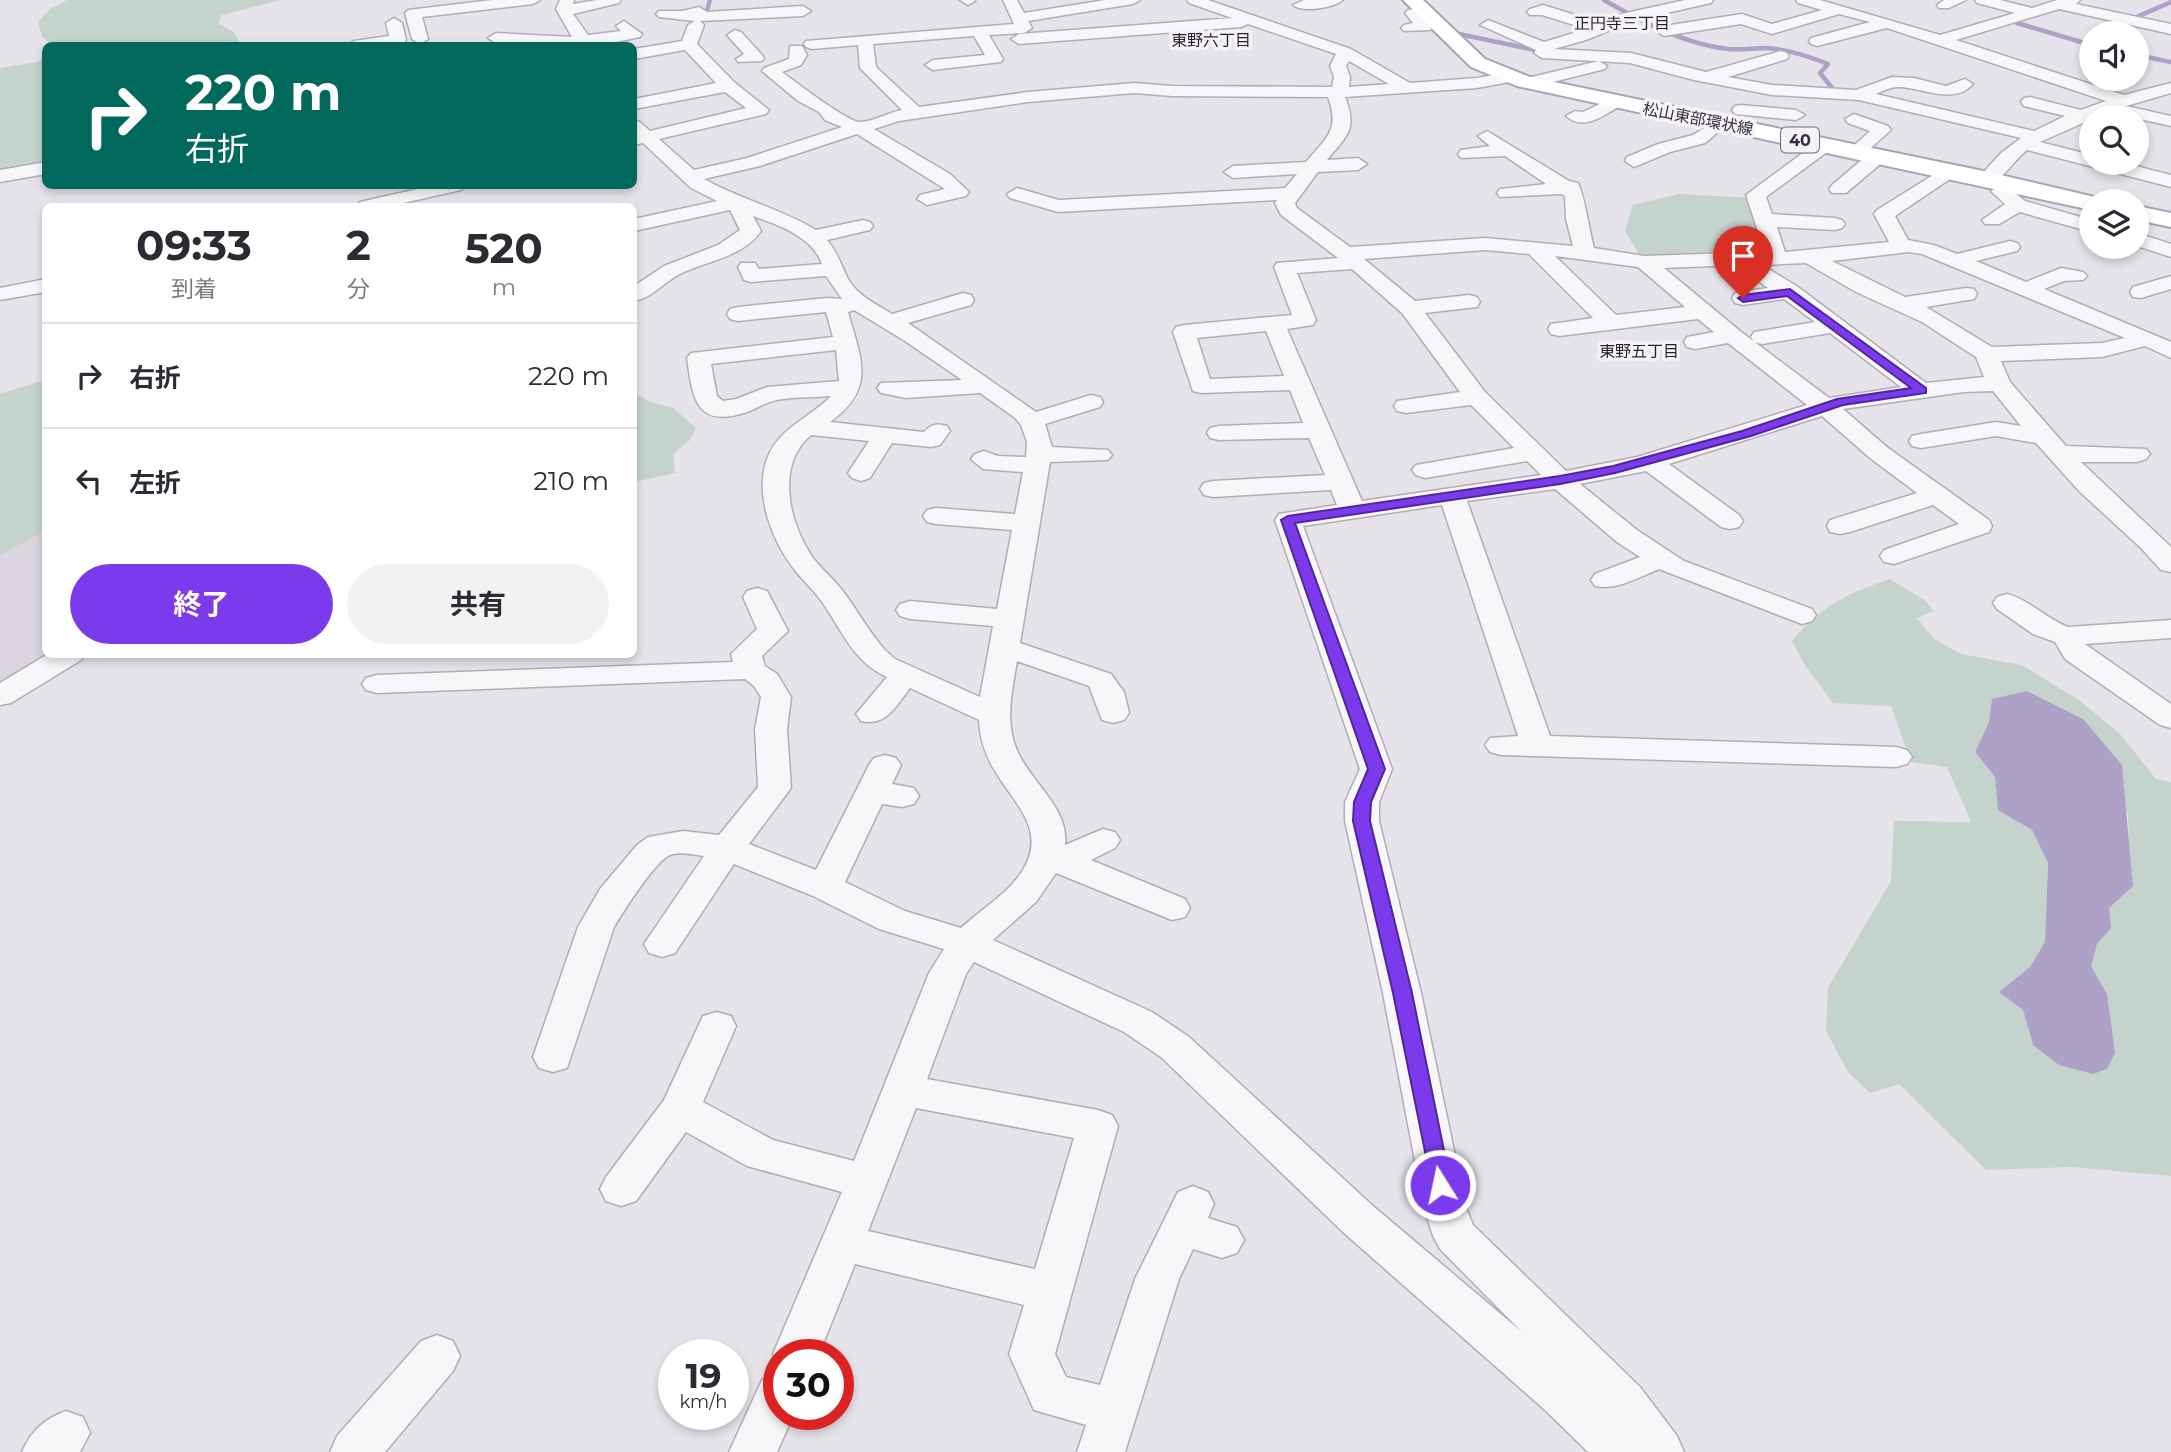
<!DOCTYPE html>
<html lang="ja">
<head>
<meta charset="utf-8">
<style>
  :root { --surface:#fff; --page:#f2f2f3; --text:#2b2b33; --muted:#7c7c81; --line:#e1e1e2; --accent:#7c3aed }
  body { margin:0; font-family:Montserrat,"Noto Sans JP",sans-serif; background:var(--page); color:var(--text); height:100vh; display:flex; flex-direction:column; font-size:26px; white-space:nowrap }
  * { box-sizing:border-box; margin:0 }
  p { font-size:23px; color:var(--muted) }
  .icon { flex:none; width:38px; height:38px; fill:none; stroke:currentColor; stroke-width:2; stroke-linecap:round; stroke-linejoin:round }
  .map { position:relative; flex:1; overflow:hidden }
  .details { position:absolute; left:42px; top:203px; width:595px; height:455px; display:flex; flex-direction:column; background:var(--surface); border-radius:10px; box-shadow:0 4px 10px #0003 }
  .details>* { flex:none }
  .top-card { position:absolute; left:42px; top:42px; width:595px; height:147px; border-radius:10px; box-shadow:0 4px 10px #0003; background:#00695c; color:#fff; overflow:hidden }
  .buttons { position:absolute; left:2079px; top:21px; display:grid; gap:14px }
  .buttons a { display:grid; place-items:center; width:70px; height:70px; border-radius:50%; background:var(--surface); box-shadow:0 4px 10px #0003; font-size:35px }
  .speed { position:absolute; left:658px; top:1339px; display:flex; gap:14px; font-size:35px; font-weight:700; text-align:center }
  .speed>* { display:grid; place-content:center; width:91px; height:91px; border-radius:50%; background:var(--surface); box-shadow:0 4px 10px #0003; line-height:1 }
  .speed small { font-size:18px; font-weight:400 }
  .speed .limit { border:10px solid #d22; background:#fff; color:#111 }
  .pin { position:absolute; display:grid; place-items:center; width:60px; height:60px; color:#fff; margin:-72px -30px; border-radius:50% 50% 50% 0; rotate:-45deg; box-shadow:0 0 7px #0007 }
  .pin .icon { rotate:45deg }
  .me { position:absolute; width:77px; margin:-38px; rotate:350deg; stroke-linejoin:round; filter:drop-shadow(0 0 5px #0008) }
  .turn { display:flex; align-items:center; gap:24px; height:147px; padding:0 28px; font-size:32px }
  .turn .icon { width:91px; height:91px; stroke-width:2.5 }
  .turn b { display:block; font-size:49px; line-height:60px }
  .eta { display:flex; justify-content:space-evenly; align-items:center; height:119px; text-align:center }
  .eta b { font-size:42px; font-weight:700; line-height:49px }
  .cta { display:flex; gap:14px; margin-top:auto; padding:14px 28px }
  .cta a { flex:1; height:80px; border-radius:42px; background:var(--accent); color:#fff; font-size:28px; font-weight:700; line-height:80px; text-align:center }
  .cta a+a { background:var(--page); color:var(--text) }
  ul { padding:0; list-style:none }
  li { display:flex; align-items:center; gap:21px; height:105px; padding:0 28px; border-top:2px solid var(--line) }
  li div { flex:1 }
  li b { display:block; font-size:26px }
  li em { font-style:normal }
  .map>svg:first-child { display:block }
  .built { fill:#dad5df }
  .green { fill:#c5d3cd; fill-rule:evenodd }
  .water { fill:#aea1c7 }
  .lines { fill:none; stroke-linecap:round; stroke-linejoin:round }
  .stream { stroke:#aea1c7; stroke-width:4.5 }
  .street-casing { stroke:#b1acb7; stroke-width:3 }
  .primary-casing { stroke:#aba3b5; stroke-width:4 }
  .street { fill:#f7f6f9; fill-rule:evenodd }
  .primary { fill:#fff; fill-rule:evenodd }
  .route { fill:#7c3aed; stroke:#51269a; stroke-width:2 }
  .labels { text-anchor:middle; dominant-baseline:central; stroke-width:7; stroke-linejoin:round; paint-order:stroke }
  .far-neighbourhood-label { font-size:16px; fill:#281e32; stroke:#f5f3f7 }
  .far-street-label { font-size:16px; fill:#362c41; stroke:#f5f3f7 }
  .shield { fill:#f5f3f7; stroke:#6f6878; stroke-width:2 }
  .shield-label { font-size:16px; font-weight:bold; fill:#362c41 }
</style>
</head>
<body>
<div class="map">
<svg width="2171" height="1452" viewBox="0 0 2171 1452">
  <rect width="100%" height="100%" fill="#e6e3ea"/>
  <polygon class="built" points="45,380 46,654 62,655 0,690 0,394"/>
  <g class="green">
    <polygon points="67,0 280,0 222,15 218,23 234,32 241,45 53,45 42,37 38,22 50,9"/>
    <polygon points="45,58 45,165 0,172 0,68 37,62"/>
    <polygon points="1679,194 1750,198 1769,257 1642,259 1625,231 1633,205"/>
    <polygon points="45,380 45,531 0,555 0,394"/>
    <polygon points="634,393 651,402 673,408 696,428 690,440 673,454 675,473 634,482"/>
    <path d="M1890,579L1926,601L1933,611L1917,618L1934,639L1961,654L2022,665L2079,700L2121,735L2156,779L2171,782V1176L2071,1167L1986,1170L1899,1084L1870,1093L1848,1072L1826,1031L1828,988L1891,881L1894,821L1971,822L1947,767L1911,762L1891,706L1833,703L1804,664L1792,641C1821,606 1848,593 1890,579ZM1992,699L2128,814L2129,846L2108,908L2111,928L2097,944L2091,966L2107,994L2033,1045L2023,1010L1999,992L2030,967L2045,942L2048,863L2032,830L1999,810L1995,777L1975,752L1989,722Z"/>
  </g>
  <polygon class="water" points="2027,691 2083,719 2122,765 2133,886 2109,908 2111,928 2097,944 2091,966 2107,994 2115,1053 2107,1069 2093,1074 2059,1065 2033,1045 2023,1010 1999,992 2030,967 2045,942 2048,863 2032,830 1998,810 1995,777 1975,752 1989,722 1992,699"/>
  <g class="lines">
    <g class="stream">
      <path d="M1604,0C1642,22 1684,44 1728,49C1741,50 1753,48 1766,48C1788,49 1808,56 1828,64L1820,73L1837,94"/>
      <polyline points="706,14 710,0"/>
      <polyline points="2132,19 2171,2"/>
      <polyline points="2017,23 2091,45"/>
      <polyline points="1459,34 1535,50"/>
      <polyline points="2137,55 2171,62"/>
    </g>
    <g class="street-casing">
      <g id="street">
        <polygon points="492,0 540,0 533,4 422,17 428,39 420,44 412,39 405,13 408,10"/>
        <polygon points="560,0 574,0 573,4 597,0 621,0 619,3 573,14 588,35 621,31 616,26 624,21 642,34 640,37 597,46 496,43 488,38 496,33 572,37 556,9"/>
        <polygon points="960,0 975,0 975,1 968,5"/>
        <path d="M1003,0H1017L1024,13L1105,0H1140L1133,4L1028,21L1032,28L1024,33L989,35L1003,59L1001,62L933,70L925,65L933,60L985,55L974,36L873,44L876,67L919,107L1028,92L1134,83L1172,86L1332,87L1334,77L1330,66L1336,54L1248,24L1241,27L1019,44L1011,39L1019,34L1232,18L1189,3L1187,0H1208L1351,49L1410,83L1477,78L1509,72L1517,77L1515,81L1477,88L1345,97C1358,129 1347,136 1327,160L1358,158L1367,164L1358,170L1318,172L1295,203L1297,208L1350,247L1485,238L1573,246L1566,219L1565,196L1561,194L1500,197L1497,193L1500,189L1546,184L1505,156L1461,158L1458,154L1461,150L1490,146L1478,136L1487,131L1569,181L1578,183C1586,201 1588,226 1594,248L1644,256L1765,252L1746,195L1819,141H1831L1834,145L1831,149L1766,197L1772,214L1835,218L1842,220L1845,224L1842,228L1835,230L1777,227L1785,252L1889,242L1874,214L1877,210L1949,165L1956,167L1958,171L1956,175L1895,216L1908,240L1934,245L1957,254L2010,241L2017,243L2020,247L2017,251L1976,261L2026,282L2061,268L2083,272L2087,276L2083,280L2064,281L2044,289L2171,342V358L2145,346L2102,357L2001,361L2010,382L2066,446L2146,449L2150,454L2146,459L2137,462H2081L2171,547V572L2161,570L2141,548L2079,491L2036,443L1996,436L1921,448L1912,446L1909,441L1912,436L1921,434L1996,422L2021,426L1993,391L1964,392L1843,409L1888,448L1989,520L1992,526L1989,532L1894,564L1884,562L1880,556L1884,550L1959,524L1933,505L1850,532L1840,534L1830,532L1827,526L1830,520L1917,493L1870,458L1822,416L1669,464L1739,515L1743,521L1739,527L1730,529L1721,527L1646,471L1580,484L1637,530L1684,561L1812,609L1816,615L1812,621L1802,624L1659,569C1639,577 1616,591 1595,586L1591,580L1595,574L1640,557L1617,542L1555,489L1467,501L1550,736L1896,747L1907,750L1912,757L1907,764L1896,767L1501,755L1490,752L1485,745L1490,738L1518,736L1442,505L1303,526L1392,769L1379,802V821L1421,993L1466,1208L1473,1225L1640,1387L1677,1436L1684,1452H1588L1545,1410L1343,1232L1161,1057L1124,1032L974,962L966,974L927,1079L1098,1110L1112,1115L1118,1126L1055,1354L1066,1377L1100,1385L1135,1279L1178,1192L1193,1186L1208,1192L1214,1204L1208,1218L1237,1227L1244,1240L1237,1253L1222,1258L1193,1249L1179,1279L1125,1452H1077L1086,1425L1034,1410L1009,1354L1024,1305L855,1264L819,1354H779V1366L773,1354L842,1192L747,1166L686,1132L636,1201L621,1206L606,1201L600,1189L606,1177L664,1100L703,1016L717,1012L731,1016L736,1026L703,1102L773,1140L854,1161L929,973L944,949L879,929L813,896L734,864L675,953L662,957L649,953L644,944L704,856C693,855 680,851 670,855C655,861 623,912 614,927L567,1068L553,1072L539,1068L533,1057L578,927L600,889L637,845L648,837L683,831L719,835L758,787L755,729L761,697L754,686L745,679L377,693L366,690L362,684L366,678L377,675L733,662L731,654L757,629L743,597L747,591L757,588L767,591L788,631L762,656L765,666L777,674L791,697L787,729L791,788L749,844L816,870L869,765L874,758L885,755L896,758L901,765L892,784L914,788L919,796L914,804L902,807L882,804L845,882L905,911L961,928C980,910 1006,895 1021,873C1049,831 1015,805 995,771C985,755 980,739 979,720L910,688C896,706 886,727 861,721L856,714L887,677C853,662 842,630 822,602C814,590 803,581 794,569C772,541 754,494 767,459C778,428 810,418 831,396C812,398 788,396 770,402C763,404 757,408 750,411C696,430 693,400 687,358L691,353L833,337L826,312L738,321L730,319L727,314L730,309L738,307L827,298L842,299L826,276L751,282L744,280L738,267L741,263H755L759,269L822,264C812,236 778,225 753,216L761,231C742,258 708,260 680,274C664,282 652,298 634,301V286L664,266L718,245L740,230L730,210L634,231V219L717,201L691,188L643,143L634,145V121L640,122L650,131L746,108L725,92L634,109V99L716,83L685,50L634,59V49L682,41L688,25L695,21L659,17L656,14L659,11H682L699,7L707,12L803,6L811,11L803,16L700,21L704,25L697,44L734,82L769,110L766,114L659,139L694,170L747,158L842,127L825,120L819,112L798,101L762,71L764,68L789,59L790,46H802L807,55L801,65L782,72C794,81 848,122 860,122C873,122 889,112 902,110L860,68L858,45L812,49L806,47L804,44L806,41L1014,24ZM1349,61L1389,84L1349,87L1350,77L1346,66ZM1134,93L1172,96L1328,97C1340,130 1327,137 1306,162L1233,166L1224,172L1233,178L1297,174L1285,188L1059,200L1017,188L1007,194L1010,198L1058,212L1277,200L1275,203L1281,215L1338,258L1277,263L1274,267L1292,315L1184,325L1176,327L1173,332L1193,391L1201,393L1290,390L1303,423L1219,426L1210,428L1207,433L1210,438L1219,440L1309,438L1325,475L1213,481L1204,483L1200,489L1204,495L1213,497L1331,490L1337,505L1279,514L1275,520L1360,769L1345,802V821L1383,993L1424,1208L1433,1236L1440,1249L1522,1332L1373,1206L1189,1037L1152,1012L993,940L1036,902L1056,873L1172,920L1185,917L1190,908L1185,899L1091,860L1115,848L1120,840L1115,832L1103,829L1065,845C1070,808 1028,780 1016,748C1005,720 1012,691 1017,661L1089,686L1102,720L1113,723L1124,720L1129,713L1124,692L1111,674L1020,643L1050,462L1108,460L1112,455L1108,450L1052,447L1045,424L1100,407L1103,402L1100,397L1091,395L1036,412L908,323L971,305L974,300L971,295L963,293L892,314C876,304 858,296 848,279C841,265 838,253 827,240L870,230L873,226L870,222L863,220L816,230C781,209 740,199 704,179L760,166L857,134L945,189L920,195L917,199L927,205L966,196L969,192L950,174L874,129L899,121L1028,102ZM1485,250L1529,254L1593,318L1551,324L1548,329L1551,334L1559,336L1698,319L1714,332L1687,337L1684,342L1687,347L1695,349L1728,343L1807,405L1637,457L1566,471L1485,392L1425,313L1477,307L1480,302L1477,297L1469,295L1415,301L1364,259ZM1909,252L1922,254L2125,338L2102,343L1992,347L1926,307L1974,299L1977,294L1974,289L1966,288L1905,297L1832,261ZM1555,256L1638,267L1685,307L1616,315ZM1806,263L1856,292L1922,322L1976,357L1984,377L1926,383L1798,287L1762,265ZM1736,265L1768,288L1735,293L1732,298L1735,303L1743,305L1784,299L1815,322L1754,332L1751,337L1754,342L1762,344L1830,333L1901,387L1829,398L1740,331L1664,268ZM1352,269L1402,313L1460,392L1397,401L1394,406L1397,411L1406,413L1471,405L1514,448L1416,465L1412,470L1416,475L1425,478L1527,461L1541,475L1362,501L1287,329L1313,325L1316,320L1297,273ZM854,310L905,341L962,380L881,383L877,388L881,393L906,398L980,393L1014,417L1021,425L1027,442L1026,457L998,456L984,451L975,454L971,459L983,469L1023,472L1015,514L936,508L927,510L923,516L927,522L936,524L1012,530L997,609L910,601L900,604L896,610L900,616L910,619L993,626L980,697L895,659L886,651C870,634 859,613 845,594C836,581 823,571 813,558C789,523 775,465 811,435L869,441L848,473L852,478L861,481L870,478L892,443L931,447L940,445L950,431L947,426C937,423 931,424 924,432L830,422C877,388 861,360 848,312ZM1266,331L1284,376L1210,379L1197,338ZM836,350L839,381L767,387L736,399L723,401L717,396L711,364ZM916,1108L1074,1138L1035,1269L868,1231Z"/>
        <path d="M1304,0H1343C1334,8 1302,13 1293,5Z"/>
        <path d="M1685,0H1713L1711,3L1635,20L1586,40L1554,49L1631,53L1706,72L1781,51L1787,53L1789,56L1787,59L1728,77L1772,85L1856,90L1892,77L1914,78L1946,86L1965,79L1973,84C1953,106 1923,87 1898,87C1890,87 1883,91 1876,94L2034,131L2065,116L2024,106L2021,102L2024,98L2030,97L2081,110L2106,101L1887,28L1817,46L1811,44L1809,41L1811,38L1870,22L1839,14L1772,34L1741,24L1664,36L1656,31L1664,26L1742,14L1772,24L1822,10L1798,3L1796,0H1820L1940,35L2015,13L1977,3L1975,0H2000L2032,8L2057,0H2080L2076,4L2171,24V34L2059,9L1956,40L2124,95L2171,83V93L2126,106L2171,116V126L2108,112L2040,142L2091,155V163H2124L2171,175V187L2027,150C2015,159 2002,181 1988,185L1979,179L1981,175L2001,153L2021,138L1859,100L1772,95L1694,80L1630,63L1542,58L1534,53L1536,50L1480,25L1488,20L1493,22L1544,42L1587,29L1542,15H1530L1527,12L1530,9L1543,5L1601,23L1626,13Z"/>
        <polygon points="1944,0 1966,0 1949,8 1939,8 1937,5"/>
        <polygon points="1424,7 1432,12 1424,16 1433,27 1430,30 1404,31 1401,28 1404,25 1413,23 1405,13 1408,10"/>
        <polygon points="394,18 402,23 406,40 404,43 346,46 354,41 389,36 386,23"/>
        <polygon points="735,30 741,32 762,55 764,58 762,61 738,62 736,59 744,54 727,35"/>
        <polygon points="1599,61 1607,66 1605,69 1529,88 1521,83 1523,79"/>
        <path d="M1614,97L1623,102L1620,106C1604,115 1583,132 1566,116L1575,111L1583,112Z"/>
        <polygon points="1741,105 1796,110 1805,115 1796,120 1735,114 1732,110 1735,106"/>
        <polygon points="1854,114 1888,126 1891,130 1863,155 1857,156 1848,151 1870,131 1848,123 1845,119"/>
        <polygon points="1720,118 1729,123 1705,143 1670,152 1634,167 1625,161 1627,157 1658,144 1693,135"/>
        <polygon points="1878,150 1885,152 1887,156 1885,160 1846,193 1832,193 1829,189 1832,185 1871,152"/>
        <polygon points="46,162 46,174 0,182 0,170"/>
        <polygon points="2001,185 2008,187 2025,201 2091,220 2091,232 2020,212 1999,224 1985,224 1982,220 2005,204 1991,191"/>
        <polygon points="431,186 464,186 461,190 390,206 357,206 360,202"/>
        <polygon points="2137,233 2171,244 2171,257 2137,246"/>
        <polygon points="2171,276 2171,289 2141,298 2133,297 2130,292 2133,287"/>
        <polygon points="46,279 46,292 0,300 0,288"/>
        <path d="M2007,594C2030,600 2046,619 2068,627L2171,620V638L2085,644L2171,704V728L2160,725L2065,659L2055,642L2033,634L1997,609L1993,603L1997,597Z"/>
        <polygon points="48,654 85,654 81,660 11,703 0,705 0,683"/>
        <polygon points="437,1335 453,1341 460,1356 453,1371 385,1452 330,1452 337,1436 421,1341"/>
        <polygon points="779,1374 779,1414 794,1414 777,1452 729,1452 762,1380"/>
        <path d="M66,1411L83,1417L90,1433L80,1452H22C31,1431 44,1419 66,1411Z"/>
      </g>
    </g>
    <g class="primary-casing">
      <g id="primary">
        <polygon points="1403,0 1423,0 1485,59 1530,77 1988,172 2099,198 2102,201 2091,201 2091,210 1517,86 1471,67"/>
        <polygon points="2137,206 2171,213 2171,227 2137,220"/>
      </g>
    </g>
    <use href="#street" class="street"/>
    <use href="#primary" class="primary"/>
  </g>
  <polygon class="route" points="1790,289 1926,388 1926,393 1843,405 1751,436 1615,473 1560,484 1295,523 1385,769 1371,802 1370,821 1412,993 1451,1185 1448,1191 1440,1193 1433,1191 1393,993 1353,821 1354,802 1368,769 1281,520 1288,516 1560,476 1613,466 1742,431 1837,399 1911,388 1787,296 1743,302 1738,298 1743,295"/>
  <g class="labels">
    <g class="far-neighbourhood-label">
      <text x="1622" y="23">正円寺三丁目</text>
      <text x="1211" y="40">東野六丁目</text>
      <text x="1639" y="351">東野五丁目</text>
    </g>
    <g class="far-street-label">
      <text transform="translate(1698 119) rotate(11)">松山東部環状線</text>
    </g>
    <rect class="shield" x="1781" y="127.5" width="38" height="25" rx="5"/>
    <g class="shield-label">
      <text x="1800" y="140">40</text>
    </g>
  </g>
</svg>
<div class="buttons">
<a><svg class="icon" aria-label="sound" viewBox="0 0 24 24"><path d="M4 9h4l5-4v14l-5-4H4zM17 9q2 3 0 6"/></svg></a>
<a><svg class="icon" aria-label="search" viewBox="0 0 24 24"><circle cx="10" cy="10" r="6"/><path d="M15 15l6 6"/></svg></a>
<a><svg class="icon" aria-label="layers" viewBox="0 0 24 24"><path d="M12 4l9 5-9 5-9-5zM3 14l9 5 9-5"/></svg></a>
</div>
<div class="speed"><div>19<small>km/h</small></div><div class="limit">30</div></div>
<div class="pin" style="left:1743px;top:298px;background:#d93025"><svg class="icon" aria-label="arrive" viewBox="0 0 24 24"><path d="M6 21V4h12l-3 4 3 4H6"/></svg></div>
<svg class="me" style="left:1440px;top:1185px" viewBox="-20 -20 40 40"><circle r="17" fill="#7c3aed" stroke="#fff" stroke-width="3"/><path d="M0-11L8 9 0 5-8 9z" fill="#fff"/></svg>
<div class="top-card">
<div class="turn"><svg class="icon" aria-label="right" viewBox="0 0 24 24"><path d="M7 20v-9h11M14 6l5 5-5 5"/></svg><div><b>220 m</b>右折</div></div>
</div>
<section class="details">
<div class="eta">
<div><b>09:33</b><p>到着</p></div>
<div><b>2</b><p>分</p></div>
<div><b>520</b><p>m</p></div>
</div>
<ul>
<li><svg class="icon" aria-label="right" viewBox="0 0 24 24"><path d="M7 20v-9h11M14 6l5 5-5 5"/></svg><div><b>右折</b></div><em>220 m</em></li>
<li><svg class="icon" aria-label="left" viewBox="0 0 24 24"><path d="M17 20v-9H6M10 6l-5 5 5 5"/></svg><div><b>左折</b></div><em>210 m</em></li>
</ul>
<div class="cta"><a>終了</a><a>共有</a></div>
</section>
</div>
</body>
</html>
